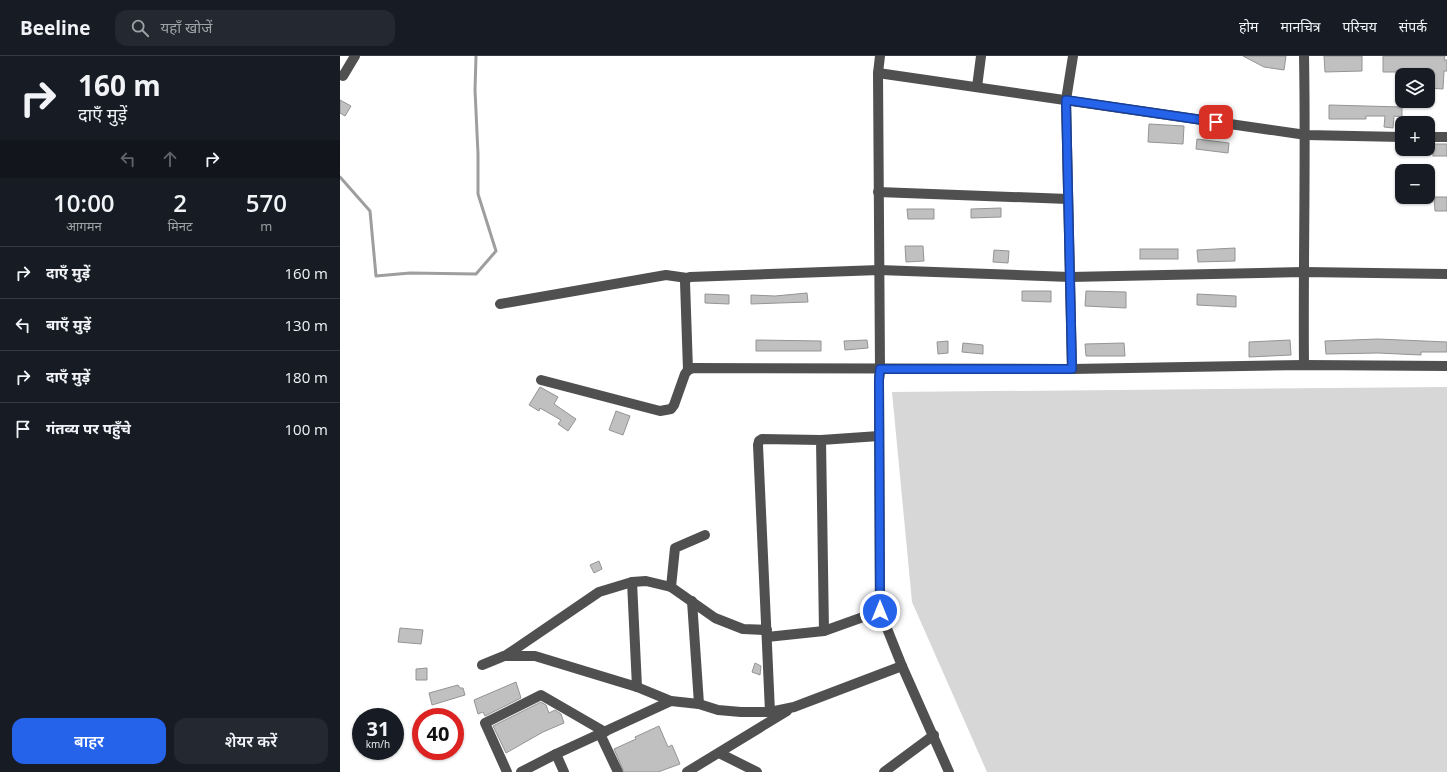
<!DOCTYPE html>
<html lang="hi">
<head>
<meta charset="utf-8">
<style>
  :root { --surface:#171b24; --page:#242831; --text:#f1f3f6; --muted:#9ea1a6; --line:#363941; --accent:#2563eb }
  body { margin:0; font-family:"Open Sans","Noto Sans Devanagari",sans-serif; background:var(--page); color:var(--text); height:100vh; display:flex; flex-direction:column; font-size:15px; white-space:nowrap }
  * { box-sizing:border-box; margin:0 }
  p { font-size:13px; color:var(--muted) }
  .icon { flex:none; width:22px; height:22px; fill:none; stroke:currentColor; stroke-width:2; stroke-linecap:round; stroke-linejoin:round }
  .map { position:relative; flex:1; overflow:hidden }
  .drawer { display:flex; flex-direction:column; background:var(--surface); width:340px }
  .drawer>* { flex:none }
  .top-card { background:#171b24; color:var(--text); overflow:hidden }
  .controls { position:absolute; left:1055px; top:12px; display:grid; gap:8px }
  .controls a { display:grid; place-items:center; width:40px; height:40px; border-radius:8px; background:var(--surface); box-shadow:0 1px 3px #0004; font-size:20px }
  .speed { position:absolute; left:12px; top:652px; display:flex; gap:8px; font-size:20px; font-weight:700; text-align:center }
  .speed>* { display:grid; place-content:center; width:52px; height:52px; border-radius:50%; background:var(--surface); box-shadow:0 1px 3px #0004; line-height:1 }
  .speed small { font-size:10px; font-weight:400 }
  .speed .limit { border:6px solid #d22; background:#fff; color:#111 }
  .pin { position:absolute; display:grid; place-items:center; width:34px; height:34px; color:#fff; margin:-17px; border-radius:8px; box-shadow:0 2px 6px #0006 }
  .me { position:absolute; width:44px; margin:-22px; rotate:0deg; stroke-linejoin:round; filter:drop-shadow(0 0 3px #0008) }
  .turn { display:flex; align-items:center; gap:14px; height:84px; padding:0 12px; font-size:18px }
  .turn .icon { width:52px; height:52px; stroke-width:2.5 }
  .turn b { display:block; font-size:28px; line-height:34px }
  .lanes { display:flex; align-items:center; height:38px; padding:0 12px; background:#0003; justify-content:center; gap:20px; direction:ltr }
  .lanes .off { opacity:.35 }
  .eta { display:flex; justify-content:space-evenly; align-items:center; height:68px; text-align:center }
  .eta b { font-size:24px; font-weight:600; line-height:28px }
  .cta { display:flex; gap:8px; margin-top:auto; padding:8px 12px }
  .cta a { flex:1; height:46px; border-radius:12px; background:var(--accent); color:#fff; font-size:16px; font-weight:600; line-height:46px; text-align:center }
  .cta a+a { background:var(--page); color:var(--text) }
  ul { padding:0; list-style:none }
  li { display:flex; align-items:center; gap:12px; height:52px; padding:0 12px; border-top:1px solid var(--line) }
  li div { flex:1 }
  li b { display:block; font-size:15px }
  li em { font-style:normal }
  header { display:flex; align-items:center; gap:24px; box-sizing:border-box; height:56px; padding:0 20px; background:var(--surface); border-bottom:1px solid var(--line) }
  header strong { font-size:19px }
  nav { display:flex; gap:22px; margin-inline-start:auto; font-size:14px }
  .search { width:280px; height:36px; background:var(--page); display:flex; align-items:center; gap:10px; box-sizing:border-box; padding:0 14px; border-radius:12px; color:var(--muted); font-size:15px }
  main { display:flex; flex:1; min-height:0 }
  .map>svg:first-child { display:block }
  .green { fill:#d7d7d7 }
  .lines { fill:none; stroke-linecap:round; stroke-linejoin:round }
  .stream { stroke:#9e9e9e; stroke-width:3 }
  .building { fill:#c0c0c0; stroke:#949494 }
  .minor { stroke:#505050; stroke-width:10 }
  .route-casing { stroke:#184099; stroke-width:10 }
  .route { stroke:#2563eb; stroke-width:7 }
</style>
</head>
<body>
<header>
<strong>Beeline</strong>
<div class="search"><svg class="icon" aria-label="search" viewBox="0 0 24 24"><circle cx="10" cy="10" r="6"/><path d="M15 15l6 6"/></svg>यहाँ खोजें</div>
<nav><a>होम</a><a>मानचित्र</a><a>परिचय</a><a>संपर्क</a></nav>
</header>
<main>
<section class="drawer">
<div class="top-card">
<div class="turn"><svg class="icon" aria-label="right" viewBox="0 0 24 24"><path d="M7 20v-9h11M14 6l5 5-5 5"/></svg><div><b>160 m</b>दाएँ मुड़ें</div></div>
<div class="lanes"><svg class="icon off" aria-label="left" viewBox="0 0 24 24"><path d="M17 20v-9H6M10 6l-5 5 5 5"/></svg><svg class="icon off" aria-label="ahead" viewBox="0 0 24 24"><path d="M12 20V5M6 11l6-6 6 6"/></svg><svg class="icon" aria-label="right" viewBox="0 0 24 24"><path d="M7 20v-9h11M14 6l5 5-5 5"/></svg></div>
</div>
<div class="eta">
<div><b>10:00</b><p>आगमन</p></div>
<div><b>2</b><p>मिनट</p></div>
<div><b>570</b><p>m</p></div>
</div>
<ul>
<li><svg class="icon" aria-label="right" viewBox="0 0 24 24"><path d="M7 20v-9h11M14 6l5 5-5 5"/></svg><div><b>दाएँ मुड़ें</b></div><em>160 m</em></li>
<li><svg class="icon" aria-label="left" viewBox="0 0 24 24"><path d="M17 20v-9H6M10 6l-5 5 5 5"/></svg><div><b>बाएँ मुड़ें</b></div><em>130 m</em></li>
<li><svg class="icon" aria-label="right" viewBox="0 0 24 24"><path d="M7 20v-9h11M14 6l5 5-5 5"/></svg><div><b>दाएँ मुड़ें</b></div><em>180 m</em></li>
<li><svg class="icon" aria-label="arrive" viewBox="0 0 24 24"><path d="M6 21V4h12l-3 4 3 4H6"/></svg><div><b>गंतव्य पर पहुँचे</b></div><em>100 m</em></li>
</ul>
<div class="cta"><a>बाहर</a><a>शेयर करें</a></div>
</section>
<div class="map">
<svg width="1107" height="716" viewBox="0 0 1107 716">
  <rect width="100%" height="100%" fill="#fff"/>
  <polygon class="green" points="1107,331 1107,716 647,716 572,546 552,336"/>
  <g class="lines">
    <polyline class="stream" points="0,121 30,155 36,220 70,217 136,218 156,195 138,138 138,98 135,34 136,0"/>
  </g>
  <g class="building">
    <polygon points="903,0 946,0 944,14 924,11"/>
    <polygon points="984,0 1022,0 1022,15 985,16"/>
    <polygon points="1043,0 1105,0 1104,4 1107,4 1107,15 1104,15 1103,33 1088,32 1088,19 1086,19 1086,16 1043,16"/>
    <polygon points="0,44 11,50 5,60 0,57"/>
    <polygon points="989,49 1062,51 1062,61 1054,60 1053,72 1044,71 1045,60 1026,60 1026,63 989,63"/>
    <polygon points="809,68 844,70 843,88 808,86"/>
    <polygon points="857,83 889,87 888,97 856,93"/>
    <rect x="1093" y="88" width="14" height="12"/>
    <polygon points="1094,141 1107,141 1107,155 1095,155"/>
    <polygon points="661,152 661,161 631,162 631,153"/>
    <polygon points="567,153 594,153 594,163 568,163"/>
    <polygon points="565,190 583,190 584,205 566,206"/>
    <polygon points="895,192 895,205 858,206 857,194"/>
    <rect x="800" y="193" width="38" height="10"/>
    <polygon points="654,194 669,195 668,207 653,206"/>
    <polygon points="682,235 711,235 711,246 682,245"/>
    <polygon points="746,235 786,236 786,252 745,250"/>
    <polygon points="467,237 468,246 411,248 411,239 435,240"/>
    <polygon points="365,238 389,239 389,248 365,247"/>
    <polygon points="857,238 896,240 896,251 857,249"/>
    <polygon points="1038,283 1107,286 1107,296 1081,296 1081,299 1038,297 986,298 985,285"/>
    <polygon points="416,284 481,285 481,295 416,295"/>
    <polygon points="527,284 528,292 505,294 504,285"/>
    <polygon points="950,284 951,299 909,301 909,286"/>
    <polygon points="608,285 608,297 598,298 597,286"/>
    <polygon points="623,287 643,289 643,298 622,296"/>
    <polygon points="784,287 785,300 746,300 745,288"/>
    <polygon points="200,331 218,341 214,348 236,363 228,375 218,368 221,364 200,352 199,355 189,349"/>
    <polygon points="276,355 290,360 283,379 269,374"/>
    <polygon points="259,505 262,513 254,517 250,509"/>
    <polygon points="60,572 83,574 81,588 58,586"/>
    <polygon points="415,607 421,610 420,619 412,616"/>
    <polygon points="87,612 87,624 76,624 76,613"/>
    <polygon points="176,626 181,642 145,660 143,656 138,658 134,644"/>
    <polygon points="118,629 120,632 123,632 125,639 92,649 89,637"/>
    <polygon points="201,646 206,649 209,657 215,654 221,658 224,667 203,676 166,697 153,670"/>
    <polygon points="319,670 328,691 332,689 340,708 318,716 284,716 274,693 296,683 295,681"/>
  </g>
  <g class="lines">
    <g class="minor">
      <polyline points="540,0 538,17 540,313 539,324 540,555 562,610 609,716"/>
      <path d="M964,0C966,103 963,206 964,309"/>
      <polyline points="538,17 966,79 1062,81"/>
      <polyline points="3,20 15,0"/>
      <polyline points="637,31 641,0"/>
      <polyline points="1088,81 1107,81"/>
      <polyline points="538,136 728,143"/>
      <polyline points="160,248 326,219 347,222"/>
      <polyline points="732,313 726,44 733,0"/>
      <polyline points="348,314 345,226 347,222 350,221 539,214 730,221 963,216 1107,218"/>
      <polyline points="201,324 320,355 331,353 334,349 345,318 348,314 353,312 732,313 964,309 1107,310"/>
      <polyline points="481,384 539,380"/>
      <polyline points="292,526 297,631"/>
      <polyline points="331,531 335,492 365,479"/>
      <polyline points="352,545 359,648"/>
      <polyline points="427,581 484,575 540,555"/>
      <polyline points="165,600 259,536 292,526 306,525 331,531 375,562 403,573 427,574"/>
      <polyline points="142,609 164,600 195,600 297,631 331,645 359,648 378,654 401,656 430,656 454,651 562,610"/>
      <polyline points="430,656 418,389 419,385 422,383 481,384 484,575"/>
      <polyline points="260,678 278,716"/>
      <polyline points="379,697 417,716"/>
      <polyline points="216,698 224,716"/>
      <polyline points="167,716 145,667 201,639 265,676"/>
      <polyline points="181,716 216,698 331,645"/>
      <polyline points="347,716 447,655"/>
      <polyline points="544,716 594,679"/>
    </g>
  </g>
  <g class="lines">
    <g class="route-casing">
      <polyline id="route" points="540,555 539,324 540,313 732,313 726,44 876,66"/>
    </g>
    <use href="#route" class="route"/>
  </g>
</svg>
<div class="controls">
<a><svg class="icon" aria-label="layers" viewBox="0 0 24 24"><path d="M12 4l9 5-9 5-9-5zM3 14l9 5 9-5"/></svg></a>
<a>+</a>
<a>−</a>
</div>
<div class="speed"><div>31<small>km/h</small></div><div class="limit">40</div></div>
<div class="pin" style="left:876px;top:66px;background:#d93025"><svg class="icon" aria-label="arrive" viewBox="0 0 24 24"><path d="M6 21V4h12l-3 4 3 4H6"/></svg></div>
<svg class="me" style="left:540px;top:555px" viewBox="-20 -20 40 40"><circle r="17" fill="#2563eb" stroke="#fff" stroke-width="3"/><path d="M0-11L8 9 0 5-8 9z" fill="#fff"/></svg>
</div>
</main>
</body>
</html>
